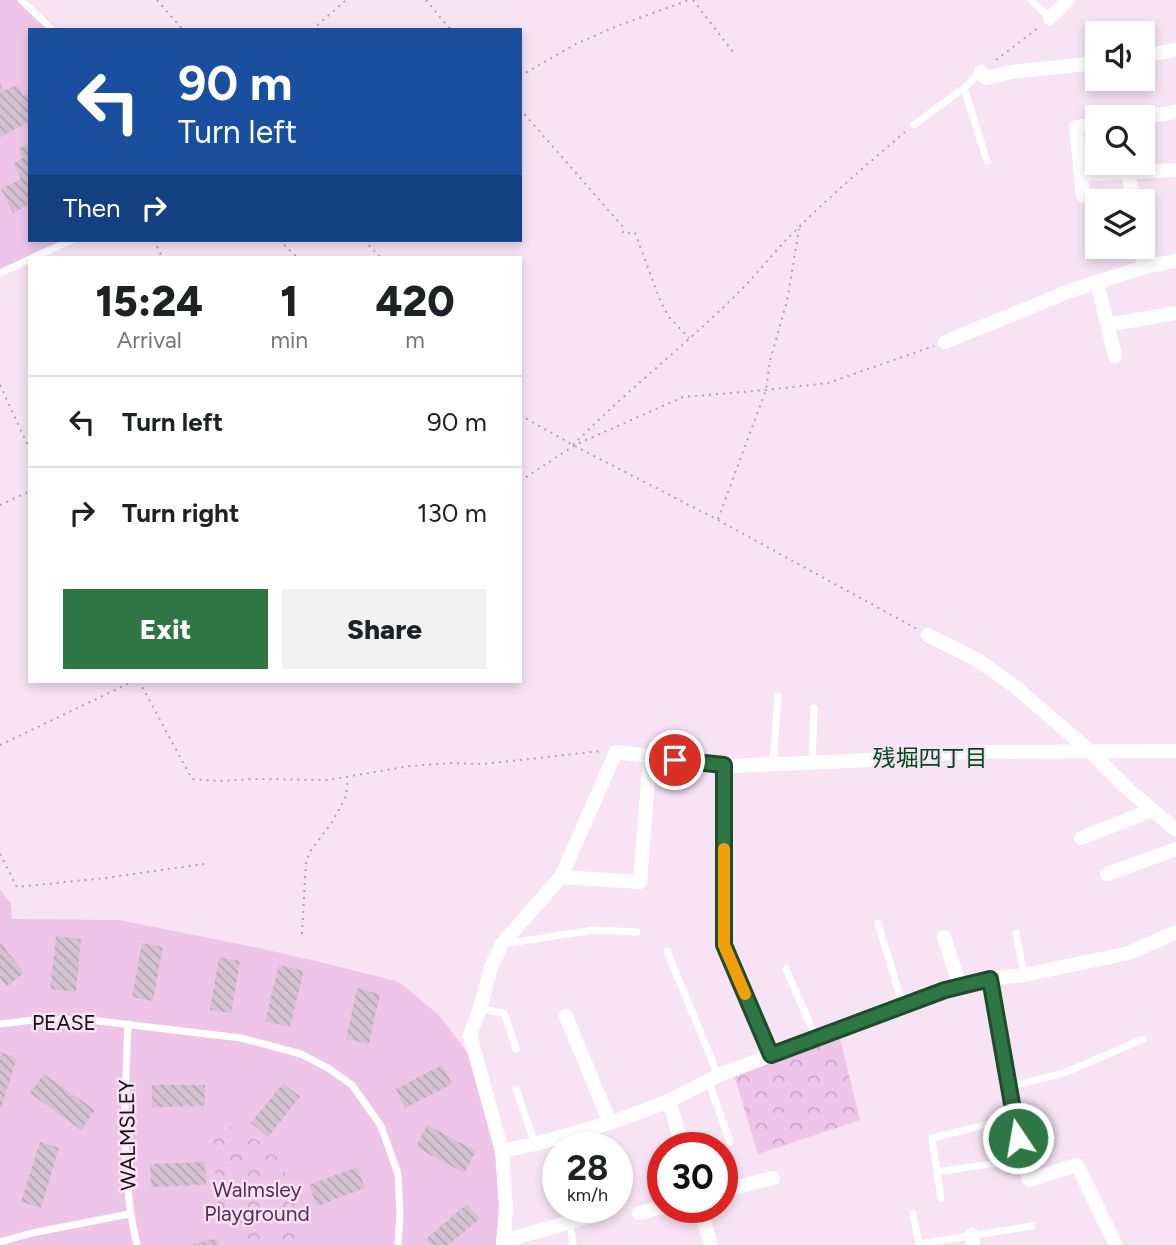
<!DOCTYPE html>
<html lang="en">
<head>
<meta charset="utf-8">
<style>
  :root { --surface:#fff; --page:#f2f2f2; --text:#202124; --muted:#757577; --line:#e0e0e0; --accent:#2e7643 }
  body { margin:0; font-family:Figtree,"Noto Sans JP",sans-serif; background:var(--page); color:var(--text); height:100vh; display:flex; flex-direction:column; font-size:26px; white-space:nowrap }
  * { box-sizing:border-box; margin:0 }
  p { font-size:23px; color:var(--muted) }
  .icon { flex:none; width:38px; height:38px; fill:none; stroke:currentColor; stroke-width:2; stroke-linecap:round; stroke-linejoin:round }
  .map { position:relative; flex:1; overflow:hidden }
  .details { position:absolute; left:28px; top:256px; width:494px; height:427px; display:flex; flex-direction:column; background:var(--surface); border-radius:0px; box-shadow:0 4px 10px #0003 }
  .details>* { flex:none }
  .guide { position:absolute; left:28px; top:28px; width:494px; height:214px; border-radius:0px; box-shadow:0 4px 10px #0003; background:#1a4fa0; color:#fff; overflow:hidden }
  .tools { position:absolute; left:1085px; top:21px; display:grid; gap:14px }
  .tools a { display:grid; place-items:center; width:70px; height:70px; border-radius:0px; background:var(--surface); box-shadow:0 4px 10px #0003; font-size:35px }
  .speed { position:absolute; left:542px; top:1132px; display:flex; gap:14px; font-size:35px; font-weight:700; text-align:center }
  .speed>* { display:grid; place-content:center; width:91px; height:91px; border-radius:50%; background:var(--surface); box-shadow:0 4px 10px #0003; line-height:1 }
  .speed small { font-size:18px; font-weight:400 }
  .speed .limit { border:10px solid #d22; background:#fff; color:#111 }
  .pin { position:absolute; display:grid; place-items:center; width:60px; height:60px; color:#fff; margin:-30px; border:4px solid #fff; border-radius:50%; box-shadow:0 2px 7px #0007 }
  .me { position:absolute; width:77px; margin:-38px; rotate:348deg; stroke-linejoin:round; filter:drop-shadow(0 0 5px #0008) }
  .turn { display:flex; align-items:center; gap:24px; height:147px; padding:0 35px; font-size:32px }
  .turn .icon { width:91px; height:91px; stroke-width:2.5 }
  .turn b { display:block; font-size:49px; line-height:60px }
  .then { display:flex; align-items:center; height:66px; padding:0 35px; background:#0003; gap:14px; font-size:26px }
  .eta { display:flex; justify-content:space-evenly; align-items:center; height:119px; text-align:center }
  .eta b { font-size:42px; font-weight:800; line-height:49px }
  .action { display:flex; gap:14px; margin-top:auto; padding:14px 35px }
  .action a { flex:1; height:80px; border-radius:0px; background:var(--accent); color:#fff; font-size:28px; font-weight:800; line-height:80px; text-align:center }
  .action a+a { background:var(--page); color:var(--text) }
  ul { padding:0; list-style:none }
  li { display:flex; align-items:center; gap:21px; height:91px; padding:0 35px; border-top:2px solid var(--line) }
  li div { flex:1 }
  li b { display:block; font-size:26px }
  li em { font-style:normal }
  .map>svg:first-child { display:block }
  .grass { fill:#eec5e9 }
  .forest { fill:url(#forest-crowns) }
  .building { fill:url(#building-back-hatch) }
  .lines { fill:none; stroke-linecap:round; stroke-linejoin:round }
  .path { stroke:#b1a1af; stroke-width:2; stroke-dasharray:2 5; stroke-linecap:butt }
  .lane { stroke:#fff; stroke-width:7 }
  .street { stroke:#fff; stroke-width:14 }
  .route-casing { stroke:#1e4d2c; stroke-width:18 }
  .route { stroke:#2e7643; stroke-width:12 }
  .slow { stroke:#f59e0b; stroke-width:12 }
  .labels { text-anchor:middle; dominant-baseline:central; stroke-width:5; stroke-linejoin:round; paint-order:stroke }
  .street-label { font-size:21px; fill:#130c12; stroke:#f7e3f4 }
  .park-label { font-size:21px; fill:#5b2b57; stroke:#f7e3f4 }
  .neighbourhood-label { font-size:23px; fill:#004a1e; stroke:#f7e3f4 }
</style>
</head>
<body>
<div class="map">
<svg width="1176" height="1245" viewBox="0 0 1176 1245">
  <defs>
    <pattern id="forest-crowns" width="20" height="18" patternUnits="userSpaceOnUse" patternTransform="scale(1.75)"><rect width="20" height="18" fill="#eec5e9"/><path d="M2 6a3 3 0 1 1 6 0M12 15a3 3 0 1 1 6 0" fill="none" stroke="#cba8c7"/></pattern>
    <pattern id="building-back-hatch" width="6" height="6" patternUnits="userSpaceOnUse" patternTransform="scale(1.75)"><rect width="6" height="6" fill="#d4c1d2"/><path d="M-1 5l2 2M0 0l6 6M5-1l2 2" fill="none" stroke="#b5a5b3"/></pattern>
  </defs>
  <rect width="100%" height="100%" fill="#f7e3f4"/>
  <g class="grass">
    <polygon points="0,0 26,0 59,30 30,30 30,240 72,240 0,273"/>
    <polygon points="0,889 11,904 12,919 119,920 259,948 332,965 399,982 440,1016 478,1067 499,1139 501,1245 0,1245"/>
  </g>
  <g class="forest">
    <polygon points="839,1034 860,1120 758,1154 734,1075"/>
    <polygon points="219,1121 274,1149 298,1197 294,1245 231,1245 218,1207 213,1146"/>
  </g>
  <g class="building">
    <polygon points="0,83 4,91 17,85 23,96 30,93 30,121 0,137"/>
    <polygon points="30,143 30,204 13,213 1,189 21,179 13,164 23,158 18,149"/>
    <polygon points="56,936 81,939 76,992 50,989"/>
    <polygon points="0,942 24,973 7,986 0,978"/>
    <polygon points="142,943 163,947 153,1001 132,997"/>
    <polygon points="219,957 240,961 231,1013 210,1010"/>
    <polygon points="279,965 304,971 290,1027 265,1021"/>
    <polygon points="357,988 380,994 369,1044 346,1039"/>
    <polygon points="0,1052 17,1058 1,1108 0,1108"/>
    <polygon points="442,1065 452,1084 405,1108 396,1089"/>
    <polygon points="44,1074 95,1110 81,1130 30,1093"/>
    <polygon points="283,1083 300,1097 268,1137 251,1123"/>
    <polygon points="152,1085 205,1085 205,1106 152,1107"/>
    <polygon points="427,1125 476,1151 464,1173 416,1147"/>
    <polygon points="40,1142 59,1148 41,1208 21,1202"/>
    <polygon points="205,1162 206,1185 151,1187 150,1164"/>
    <polygon points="357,1167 365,1188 317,1206 309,1185"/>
    <polygon points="467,1204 480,1219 448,1245 431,1245 426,1239"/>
    <polygon points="217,1238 219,1245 194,1245 194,1244"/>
  </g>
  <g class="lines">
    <g class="path">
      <polyline points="157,0 183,30"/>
      <polyline points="426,0 451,30"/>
      <polyline points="693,0 733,52"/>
      <polyline points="312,30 346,0"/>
      <polyline points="996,60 1039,27"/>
      <polyline points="520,76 576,44 617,26 689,0"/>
      <polyline points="520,109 624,228 623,233 635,233 660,300 668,316 689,338"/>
      <polyline points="154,240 162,257"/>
      <polyline points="279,240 297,257"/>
      <polyline points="364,240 380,257"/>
      <polyline points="0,385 30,450"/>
      <polyline points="520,415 573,445 718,520 917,629"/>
      <path d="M573,445C626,391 686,345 739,292C755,276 770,257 786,240C823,202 864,167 905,132"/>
      <polyline points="520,481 575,445 683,397 766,390 828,383 934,346"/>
      <polyline points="0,505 30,491"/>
      <polyline points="718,519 766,390 770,361 787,301 799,229"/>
      <polyline points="139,681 192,779 218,781 255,779 328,780 410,766 452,763 482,764 602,751"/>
      <polyline points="0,745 134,681"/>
      <polyline points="0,854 17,887 105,878 204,864"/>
      <polyline points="302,934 306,861 311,850 333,821 346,796 348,778"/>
    </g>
    <g class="lane">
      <polyline points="21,0 53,30"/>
      <polyline points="1031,0 1050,18"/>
      <polyline points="964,88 987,161"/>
      <polyline points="914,125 964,88 981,72"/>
      <polyline points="34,257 72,240"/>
      <polyline points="0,273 30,259"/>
      <polyline points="812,762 814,708"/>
      <polyline points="773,764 778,696"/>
      <polyline points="878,923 903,1006"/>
      <polyline points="1016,933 1024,975"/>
      <polyline points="503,944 594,930 637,932"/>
      <polyline points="667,951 718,1075"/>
      <polyline points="786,969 816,1038"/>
      <polyline points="480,1009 504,1013 516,1049"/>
      <polyline points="0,1024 42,1019 90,1020 241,1038 301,1054 328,1068 352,1085 381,1126 398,1174 400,1215 398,1245"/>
      <path d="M128,1024C125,1098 120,1173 137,1245"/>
      <polyline points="708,1080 730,1142"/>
      <polyline points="1008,1087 1064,1073 1143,1039"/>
      <polyline points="516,1089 535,1144"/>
      <polyline points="937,1172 1023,1159"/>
      <polyline points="941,1198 932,1138 1013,1118"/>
      <polyline points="913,1214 919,1245"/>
      <polyline points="570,1223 573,1245"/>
      <polyline points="0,1242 32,1233 129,1214"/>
      <polyline points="919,1244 1032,1226"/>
    </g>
    <g class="street">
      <polyline points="1050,18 1068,0"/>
      <polyline points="1143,56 1176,50"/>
      <polyline points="981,72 986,78 1011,72 1097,63"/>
      <polyline points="1143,117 1176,112"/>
      <polyline points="1128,172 1133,201"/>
      <polyline points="1081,175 1176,170"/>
      <polyline points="1083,196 1076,127 1097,124"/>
      <polyline points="1140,247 1144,267"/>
      <polyline points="1097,282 1115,356"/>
      <polyline points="1107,325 1176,313"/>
      <polyline points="945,342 1070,291 1144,267 1176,261"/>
      <polyline points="928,635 976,659 1013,685 1091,752 1129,790 1176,830"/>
      <polyline points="724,765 724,945 771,1055"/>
      <polyline points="1081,838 1152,810"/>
      <polyline points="1107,874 1176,849"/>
      <polyline points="561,877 640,882 650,756"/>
      <polyline points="944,937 960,986"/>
      <polyline points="990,979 1013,1118 1029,1180 1077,1165 1116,1245"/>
      <polyline points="566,1016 610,1123"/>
      <polyline points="669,1101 683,1148"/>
      <polyline points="502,1151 535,1144 610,1123 669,1101 719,1075 945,990 990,979 1024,975 1129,953 1176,932"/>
      <polyline points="723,1191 773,1178"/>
      <polyline points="700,1208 711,1245"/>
      <polyline points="639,1213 663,1207"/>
      <polyline points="972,1235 973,1245"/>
      <polyline points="503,1241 592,1216"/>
      <polyline points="503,1245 506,1208 502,1151 470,1035 480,1009 491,967 502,944 561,877 616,752 732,766 894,759 965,752 1176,751"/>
    </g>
  </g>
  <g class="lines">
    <g class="route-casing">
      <polyline id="route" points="675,760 724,765 724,945 771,1055 945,990 990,979 1018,1138"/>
    </g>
    <use href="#route" class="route"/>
    <polyline class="slow" points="724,849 724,945 745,994"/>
  </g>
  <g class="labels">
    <g class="street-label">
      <text x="64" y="1022">PEASE</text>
      <text transform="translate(127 1135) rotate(-91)">WALMSLEY</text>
    </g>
    <g class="park-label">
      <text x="257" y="1189">Walmsley<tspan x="257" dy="24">Playground</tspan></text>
    </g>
    <g class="neighbourhood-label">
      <text x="930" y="758">残堀四丁目</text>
    </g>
  </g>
</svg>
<div class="tools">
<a><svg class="icon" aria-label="sound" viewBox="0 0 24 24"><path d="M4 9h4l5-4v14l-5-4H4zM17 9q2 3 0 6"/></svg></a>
<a><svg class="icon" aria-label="search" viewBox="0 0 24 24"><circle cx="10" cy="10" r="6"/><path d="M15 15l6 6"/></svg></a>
<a><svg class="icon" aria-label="layers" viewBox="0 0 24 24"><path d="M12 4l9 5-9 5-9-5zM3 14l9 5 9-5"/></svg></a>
</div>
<div class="speed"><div>28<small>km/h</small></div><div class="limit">30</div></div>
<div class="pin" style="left:675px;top:760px;background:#d93025"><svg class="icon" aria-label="arrive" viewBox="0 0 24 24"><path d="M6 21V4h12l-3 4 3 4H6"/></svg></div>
<svg class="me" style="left:1018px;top:1138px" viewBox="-20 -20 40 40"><circle r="17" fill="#2e7643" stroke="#fff" stroke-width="3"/><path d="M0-11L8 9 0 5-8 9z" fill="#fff"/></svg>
<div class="guide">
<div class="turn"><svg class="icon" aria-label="left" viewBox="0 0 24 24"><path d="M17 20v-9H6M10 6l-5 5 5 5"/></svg><div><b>90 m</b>Turn left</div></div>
<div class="then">Then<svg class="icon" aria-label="right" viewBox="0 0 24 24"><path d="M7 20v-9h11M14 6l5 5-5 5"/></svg></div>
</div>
<section class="details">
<div class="eta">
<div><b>15:24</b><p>Arrival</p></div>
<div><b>1</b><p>min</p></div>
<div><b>420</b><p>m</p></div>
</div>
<ul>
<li><svg class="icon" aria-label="left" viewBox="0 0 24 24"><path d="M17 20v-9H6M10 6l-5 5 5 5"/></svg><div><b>Turn left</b></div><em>90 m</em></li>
<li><svg class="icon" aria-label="right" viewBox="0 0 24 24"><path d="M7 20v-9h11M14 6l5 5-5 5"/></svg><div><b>Turn right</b></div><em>130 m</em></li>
</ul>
<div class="action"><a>Exit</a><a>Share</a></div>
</section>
</div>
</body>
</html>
